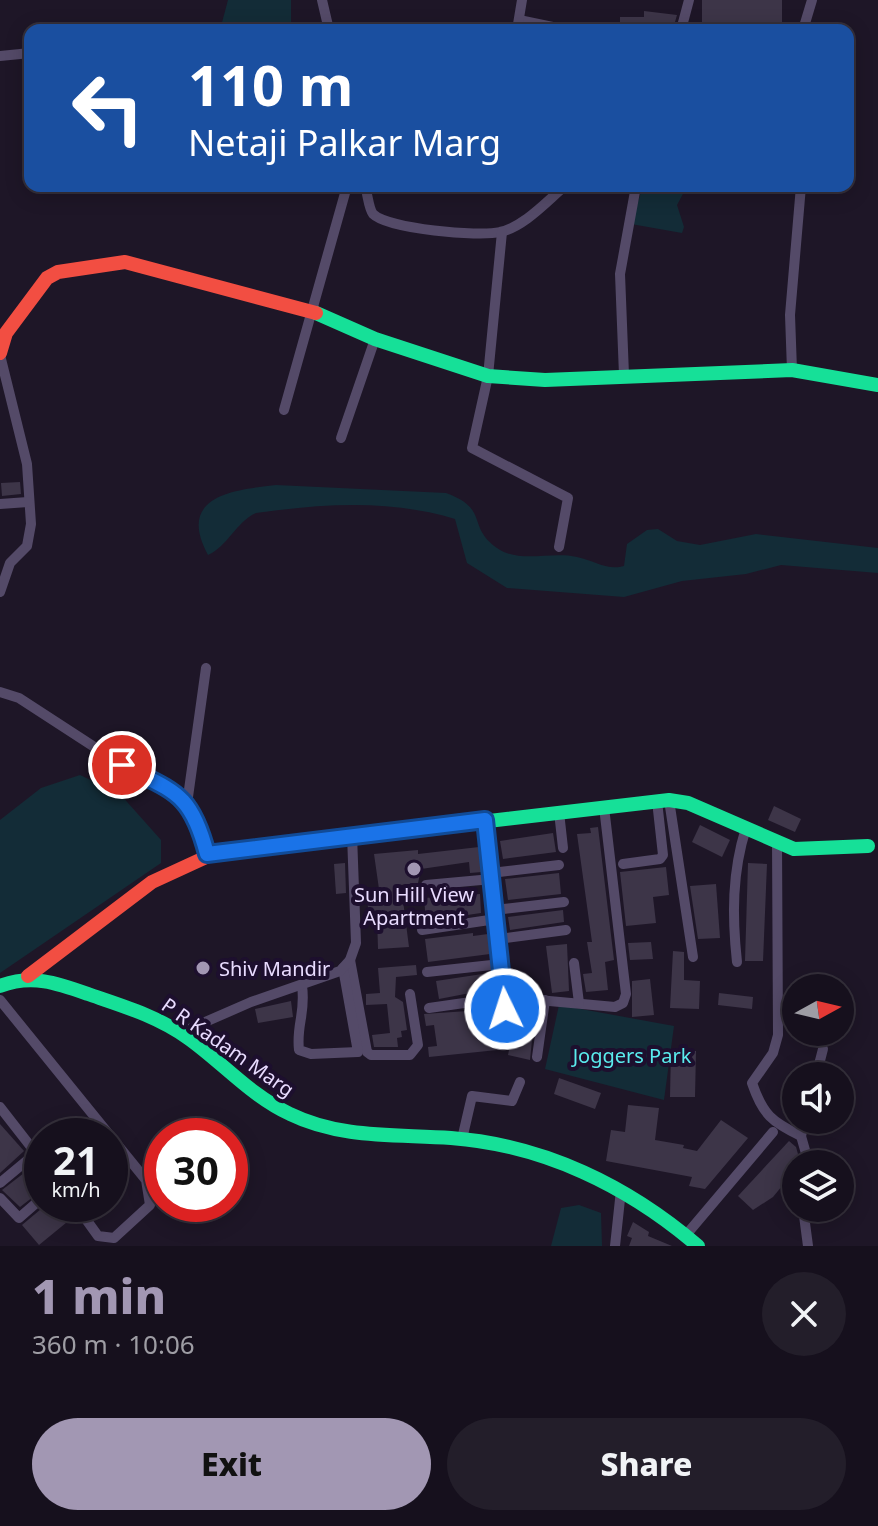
<!DOCTYPE html>
<html lang="en">
<head>
<meta charset="utf-8">
<style>
  :root { --surface:#16101d; --page:#231e2a; --text:#f1f3f6; --muted:#9e9da4; --line:#35303b; --accent:#a297b3 }
  body { margin:0; font-family:"Noto Sans",sans-serif; background:var(--page); color:var(--text); height:100vh; display:flex; flex-direction:column; font-size:30px; white-space:nowrap }
  * { box-sizing:border-box; margin:0 }
  p { font-size:26px; color:var(--muted) }
  .icon { flex:none; width:44px; height:44px; fill:none; stroke:currentColor; stroke-width:2; stroke-linecap:round; stroke-linejoin:round }
  .map { position:relative; height:1246px; overflow:hidden }
  .drawer { display:flex; flex-direction:column; background:var(--surface); flex:1 }
  .drawer>* { flex:none }
  .top-card { position:absolute; left:24px; top:24px; width:830px; height:168px; border-radius:16px; box-shadow:0 4px 20px #0003,0 0 0 2px var(--line); background:#1a4fa0; color:#fff; overflow:hidden }
  .needle { width:52px; rotate:82deg }
  .fabs { position:absolute; left:782px; top:974px; display:grid; gap:16px }
  .fabs a { display:grid; place-items:center; width:72px; height:72px; border-radius:50%; background:var(--surface); box-shadow:0 4px 20px #0003,0 0 0 2px var(--line); font-size:40px }
  .speed { position:absolute; left:24px; top:1118px; display:flex; gap:16px; font-size:40px; font-weight:700; text-align:center }
  .speed>* { display:grid; place-content:center; width:104px; height:104px; border-radius:50%; background:var(--surface); box-shadow:0 4px 20px #0003,0 0 0 2px var(--line); line-height:1 }
  .speed small { font-size:20px; font-weight:400 }
  .speed .limit { border:12px solid #d22; background:#fff; color:#111 }
  .pin { position:absolute; display:grid; place-items:center; width:68px; height:68px; color:#fff; margin:-34px; border:4px solid #fff; border-radius:50%; box-shadow:0 2px 8px #0007 }
  .me { position:absolute; width:88px; margin:-44px; rotate:356deg; stroke-linejoin:round; filter:drop-shadow(0 0 6px #0008) }
  .turn { display:flex; align-items:center; gap:28px; height:168px; padding:0 32px; font-size:36px }
  .turn .icon { width:104px; height:104px; stroke-width:2.5 }
  .turn b { display:block; font-size:56px; line-height:68px }
  .round { display:grid; place-items:center; flex:none; width:84px; height:84px; border-radius:42px; background:var(--page) }
  .headline { display:flex; align-items:center; justify-content:space-between; height:136px; padding:0 32px }
  h1 { font-size:48px; font-weight:800; line-height:60px; color:var(--accent) }
  .primary-button { display:flex; gap:16px; margin-top:auto; padding:16px 32px }
  .primary-button a { flex:1; height:92px; border-radius:48px; background:var(--accent); color:#111; font-size:32px; font-weight:800; line-height:92px; text-align:center }
  .primary-button a+a { background:var(--page); color:var(--text) }
  .map>svg:first-child { display:block }
  .green { fill:#132c37 }
  .building { fill:#3d3548 }
  .lines { fill:none; stroke-linecap:round; stroke-linejoin:round }
  .street { stroke:#544a68; stroke-width:10 }
  .fast { stroke:#16e098; stroke-width:14 }
  .jam { stroke:#f24e42; stroke-width:14 }
  .route-casing { stroke:#114b97; stroke-width:20 }
  .route { stroke:#1a73e8; stroke-width:14 }
  .poi-dot { fill:#a297b3; stroke:#1d0f2e; stroke-width:3 }
  .labels { text-anchor:middle; dominant-baseline:central; stroke-width:8; stroke-linejoin:round; paint-order:stroke }
  .poi-label { font-size:20px; fill:#e9dcff; stroke:#1d0f2e }
  .street-label { font-size:20px; fill:#e9dcff; stroke:#1d0f2e }
  .park-label { font-size:20px; fill:#5aebed; stroke:#1d0f2e }
</style>
</head>
<body>
<div class="map">
<svg width="878" height="1246" viewBox="0 0 878 1246">
  <rect width="100%" height="100%" fill="#1e1627"/>
  <g class="green">
    <polygon points="228,0 291,0 291,30 220,30"/>
    <polygon points="643,186 678,186 685,190 677,205 684,227 682,233 631,224"/>
    <path d="M276,485L446,493C490,509 466,526 497,548C519,564 551,551 577,557C593,560 607,571 624,566L627,544L647,530L658,529L677,541L700,545L756,534L878,548V573L781,565L746,574L682,581L624,597L507,588L467,563L455,519C390,499 322,504 256,513C236,522 228,546 208,555C176,496 233,490 276,485Z"/>
    <polygon points="80,775 120,794 161,840 161,863 0,973 0,820 41,788"/>
    <polygon points="559,1005 674,1026 664,1100 545,1069"/>
    <polygon points="579,1205 601,1213 602,1246 551,1246 561,1208"/>
  </g>
  <g class="building">
    <polygon points="702,0 782,0 782,28 769,30 769,23 702,23"/>
    <polygon points="644,11 677,15 673,29 620,30 620,17 644,17"/>
    <polygon points="20,482 21,494 2,496 1,483"/>
    <polygon points="774,806 801,819 795,832 768,820"/>
    <polygon points="700,825 730,840 722,857 692,842"/>
    <polygon points="598,827 614,960 605,962 608,990 586,992 583,974 592,973 587,942 592,942 577,834 591,833 590,828"/>
    <polygon points="553,833 556,852 503,859 500,841"/>
    <polygon points="479,847 482,872 470,873 469,862 421,869 418,883 401,885 409,947 378,949 377,916 369,917 367,898 380,896 374,854 418,850 418,854"/>
    <polygon points="345,863 346,893 336,894 334,864"/>
    <polygon points="748,863 767,864 763,961 745,961"/>
    <polygon points="666,867 669,895 653,897 656,923 626,926 620,872"/>
    <polygon points="559,873 561,894 508,900 505,879"/>
    <polygon points="716,884 720,938 698,939 690,886"/>
    <polygon points="480,894 481,913 426,921 424,898"/>
    <polygon points="563,910 564,922 510,930 508,917"/>
    <polygon points="473,933 473,936 488,934 490,954 428,962 425,939"/>
    <polygon points="651,942 653,959 630,960 628,943"/>
    <polygon points="567,944 569,991 552,993 546,946"/>
    <polygon points="673,951 684,952 684,980 700,981 699,1009 670,1008"/>
    <polygon points="416,965 417,975 396,977 395,997 403,1002 407,1030 401,1031 402,1037 397,1038 398,1047 374,1047 372,1035 390,1033 387,1004 366,1005 366,994 380,993 378,968"/>
    <polygon points="489,973 491,989 439,999 436,981"/>
    <polygon points="650,979 654,1015 632,1017 632,981"/>
    <polygon points="719,993 753,997 752,1009 718,1005"/>
    <polygon points="291,1001 293,1017 258,1023 255,1009"/>
    <polygon points="517,1007 535,1010 530,1060 508,1055 511,1040 517,1042 521,1017 515,1018"/>
    <polygon points="497,1009 503,1019 498,1020 501,1038 506,1039 507,1049 429,1057 428,1047 437,1046 434,1025 426,1026 424,1014"/>
    <polygon points="671,1050 696,1051 695,1097 670,1097"/>
    <polygon points="559,1078 601,1093 595,1109 554,1094"/>
    <polygon points="628,1105 659,1108 655,1140 684,1145 683,1148 697,1151 721,1120 748,1138 705,1189 689,1186 692,1177 606,1161 611,1130 625,1132"/>
    <polygon points="0,1124 24,1151 0,1173"/>
    <polygon points="789,1141 796,1147 800,1161 796,1169 773,1197 753,1210 738,1196"/>
    <polygon points="33,1166 42,1177 42,1190 20,1207 2,1190"/>
    <polygon points="47,1204 60,1204 72,1218 39,1245 22,1225"/>
    <polygon points="633,1222 649,1232 648,1236 672,1246 629,1246 632,1238 627,1236"/>
  </g>
  <g class="lines">
    <g class="street">
      <polyline points="322,0 329,30"/>
      <polyline points="519,20 567,30"/>
      <polyline points="517,30 522,0"/>
      <polyline points="681,30 689,0"/>
      <polyline points="803,30 812,0"/>
      <polyline points="0,56 30,53"/>
      <path d="M349,186L366,190C368,197 369,209 373,214C388,229 479,237 500,232C524,227 547,201 565,186"/>
      <polyline points="502,232 488,376 472,448 568,498 559,547"/>
      <polyline points="0,355 27,464 31,524 27,546 10,563 0,592"/>
      <polyline points="792,370 790,315 801,186"/>
      <polyline points="624,375 620,274 636,186"/>
      <polyline points="284,410 347,186"/>
      <polyline points="341,438 375,339"/>
      <polyline points="0,504 28,502"/>
      <polyline points="0,692 19,698 122,765 174,791 199,823 207,854"/>
      <polyline points="669,800 693,957"/>
      <polyline points="187,804 206,668"/>
      <polyline points="559,812 563,848"/>
      <polyline points="485,820 506,997 615,1007 623,1003 626,994 604,807"/>
      <path d="M777,841L778,1035L773,1053L752,1083C763,1115 772,1122 801,1136"/>
      <polyline points="623,864 660,859 663,855 657,801"/>
      <polyline points="491,873 559,865"/>
      <polyline points="426,885 492,879"/>
      <polyline points="495,910 564,902"/>
      <polyline points="422,930 496,919"/>
      <polyline points="499,939 566,930"/>
      <polyline points="350,960 367,1052 371,1055 410,1055 418,1045 410,994"/>
      <path d="M737,962C732,916 732,872 746,828"/>
      <polyline points="574,963 579,1003"/>
      <polyline points="427,972 501,964"/>
      <path d="M302,986C306,1013 296,1025 299,1050L311,1054L358,1052L343,968"/>
      <polyline points="0,1000 146,1180 150,1205 114,1238 98,1236 75,1204"/>
      <polyline points="429,1008 506,997 505,1009"/>
      <polyline points="180,1033 251,1002 340,971 350,960 356,943 352,835"/>
      <polyline points="537,1057 545,1000"/>
      <polyline points="816,1076 823,1049"/>
      <polyline points="0,1107 42,1161"/>
      <polyline points="805,1120 801,1136 809,1164"/>
      <polyline points="462,1139 472,1096 512,1101 520,1082"/>
      <polyline points="0,1183 36,1153"/>
      <polyline points="0,1198 19,1218 42,1198"/>
      <polyline points="803,1208 808,1246"/>
      <polyline points="686,1235 773,1132"/>
      <polyline points="615,1246 621,1190"/>
    </g>
    <g class="fast">
      <polyline points="316,313 375,339 488,376 545,380 792,370 878,385"/>
      <polyline points="215,853 669,800 688,803 794,849 868,846"/>
      <path d="M0,986C32,974 57,983 88,994C123,1006 157,1016 188,1038C222,1062 251,1096 290,1114C341,1139 397,1134 451,1138C544,1145 628,1186 698,1246"/>
    </g>
    <g class="jam">
      <polyline points="0,353 6,333 47,278 58,272 125,262 316,313"/>
      <polyline points="28,976 152,882 215,853"/>
    </g>
  </g>
  <g class="lines">
    <g class="route-casing">
      <path id="route" d="M122,765C174,792 191,792 207,854L485,820L505,1009"/>
    </g>
    <use href="#route" class="route"/>
  </g>
  <g class="poi-dot">
    <circle cx="414" cy="869" r="8"/>
    <circle cx="203" cy="968" r="8"/>
  </g>
  <g class="labels">
    <g class="poi-label">
      <text x="414" y="894">Sun Hill View<tspan x="414" dy="23">Apartment</tspan></text>
      <text x="219" y="968" text-anchor="start">Shiv Mandir</text>
    </g>
    <g class="street-label">
      <text transform="translate(228 1047) rotate(35)">P R Kadam Marg</text>
    </g>
    <g class="park-label">
      <text x="632" y="1055">Joggers Park</text>
    </g>
  </g>
</svg>
<div class="fabs">
<a><svg class="needle" viewBox="-14 -14 28 28"><path d="M0-13l5 13h-10z" fill="#e53935"/><path d="M0 13l5-13h-10z" fill="#9e9da4"/></svg></a>
<a><svg class="icon" aria-label="sound" viewBox="0 0 24 24"><path d="M4 9h4l5-4v14l-5-4H4zM17 9q2 3 0 6"/></svg></a>
<a><svg class="icon" aria-label="layers" viewBox="0 0 24 24"><path d="M12 4l9 5-9 5-9-5zM3 14l9 5 9-5"/></svg></a>
</div>
<div class="speed"><div>21<small>km/h</small></div><div class="limit">30</div></div>
<div class="pin" style="left:122px;top:765px;background:#d93025"><svg class="icon" aria-label="arrive" viewBox="0 0 24 24"><path d="M6 21V4h12l-3 4 3 4H6"/></svg></div>
<svg class="me" style="left:505px;top:1009px" viewBox="-20 -20 40 40"><circle r="17" fill="#1a73e8" stroke="#fff" stroke-width="3"/><path d="M0-11L8 9 0 5-8 9z" fill="#fff"/></svg>
<div class="top-card">
<div class="turn"><svg class="icon" aria-label="left" viewBox="0 0 24 24"><path d="M17 20v-9H6M10 6l-5 5 5 5"/></svg><div><b>110 m</b>Netaji Palkar Marg</div></div>
</div>
</div>
<section class="drawer">
<div class="headline"><div><h1>1 min</h1><p>360 m · 10:06</p></div><a class="round"><svg class="icon" aria-label="close" viewBox="0 0 24 24"><path d="M6 6l12 12M18 6L6 18"/></svg></a></div>
<div class="primary-button"><a>Exit</a><a>Share</a></div>
</section>
</body>
</html>
